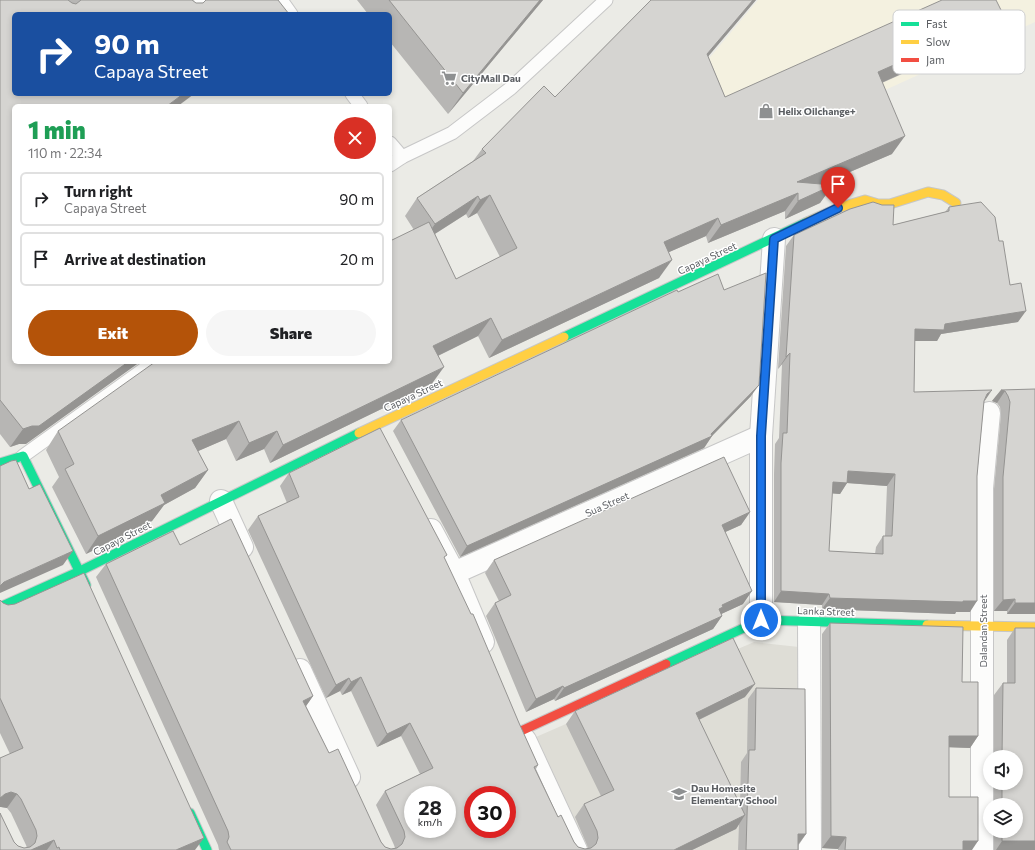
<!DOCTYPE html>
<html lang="en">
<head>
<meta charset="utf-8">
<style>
  :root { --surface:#fff; --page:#f6f6f6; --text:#202124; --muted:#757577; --line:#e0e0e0; --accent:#b45309 }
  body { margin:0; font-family:Commissioner,sans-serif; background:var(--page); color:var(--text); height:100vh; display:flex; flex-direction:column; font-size:15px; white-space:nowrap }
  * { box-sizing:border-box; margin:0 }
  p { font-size:13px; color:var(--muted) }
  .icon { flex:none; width:22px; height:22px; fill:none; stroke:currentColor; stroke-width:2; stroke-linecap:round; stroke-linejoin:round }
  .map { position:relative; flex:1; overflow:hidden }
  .panel { position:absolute; left:12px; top:104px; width:380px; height:260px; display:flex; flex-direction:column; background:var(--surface); border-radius:6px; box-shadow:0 2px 6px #0003 }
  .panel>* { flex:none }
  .hud { position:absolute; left:12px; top:12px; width:380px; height:84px; border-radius:6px; box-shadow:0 2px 6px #0003; background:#1a4fa0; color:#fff; overflow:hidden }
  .controls { position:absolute; left:983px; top:750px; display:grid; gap:8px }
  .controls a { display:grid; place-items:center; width:40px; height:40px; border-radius:50%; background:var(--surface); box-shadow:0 2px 6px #0003; font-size:20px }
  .speed { position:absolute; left:404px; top:786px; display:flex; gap:8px; font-size:20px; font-weight:700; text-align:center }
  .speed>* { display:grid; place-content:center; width:52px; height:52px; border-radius:50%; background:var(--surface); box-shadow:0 2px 6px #0003; line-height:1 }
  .speed small { font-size:10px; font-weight:400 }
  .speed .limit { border:6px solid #d22; background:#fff; color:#111 }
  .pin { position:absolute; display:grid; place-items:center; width:34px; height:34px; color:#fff; margin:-41px -17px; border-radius:50% 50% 50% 0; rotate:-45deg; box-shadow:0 0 4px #0007 }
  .pin .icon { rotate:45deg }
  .me { position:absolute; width:44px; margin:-22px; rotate:0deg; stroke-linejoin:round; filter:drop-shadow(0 0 3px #0008) }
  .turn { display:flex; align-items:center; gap:14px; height:84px; padding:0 16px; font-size:18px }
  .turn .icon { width:52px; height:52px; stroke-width:2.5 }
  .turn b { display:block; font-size:28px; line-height:34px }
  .round { display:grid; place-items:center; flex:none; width:42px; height:42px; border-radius:21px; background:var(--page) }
  .headline { display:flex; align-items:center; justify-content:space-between; height:68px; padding:0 16px }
  h1 { font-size:24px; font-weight:800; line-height:30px; color:#1e9e55 }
  .primary-button { display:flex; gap:8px; margin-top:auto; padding:8px 16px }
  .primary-button a { flex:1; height:46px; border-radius:24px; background:var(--accent); color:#fff; font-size:16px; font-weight:800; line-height:46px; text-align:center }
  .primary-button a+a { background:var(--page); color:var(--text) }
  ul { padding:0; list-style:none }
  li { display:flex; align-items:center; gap:12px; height:54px; margin:0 8px 6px; padding:0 8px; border:2px solid var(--line); border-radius:6px }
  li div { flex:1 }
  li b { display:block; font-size:15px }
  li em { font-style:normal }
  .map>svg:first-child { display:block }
  .commercial { fill:#f4f1e0 }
  .education { fill:#deddd6 }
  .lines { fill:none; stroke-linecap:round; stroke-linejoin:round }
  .lane-casing { stroke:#c7c7c7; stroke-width:15 }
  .street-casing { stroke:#c7c7c7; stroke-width:24 }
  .fast-casing { stroke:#c6c7c7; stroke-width:11 }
  .slow-casing { stroke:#c6c7c7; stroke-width:11 }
  .jam-casing { stroke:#c6c7c7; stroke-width:11 }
  .lane { stroke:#fcfcfb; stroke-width:13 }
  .street { stroke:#fcfcfb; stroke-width:22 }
  .fast { stroke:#16e098; stroke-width:9 }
  .slow { stroke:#ffcf43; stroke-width:9 }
  .jam { stroke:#f24e42; stroke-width:9 }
  .wall { fill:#b7b6b4; fill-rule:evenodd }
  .shaded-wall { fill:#959492 }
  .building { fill:#d5d4d1; stroke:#959492; fill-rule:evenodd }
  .route-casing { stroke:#114b97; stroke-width:10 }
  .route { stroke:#1a73e8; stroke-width:7 }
  .labels { text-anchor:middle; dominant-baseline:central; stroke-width:3; stroke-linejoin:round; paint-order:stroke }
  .poi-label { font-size:10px; font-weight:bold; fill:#5c5f63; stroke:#fff; text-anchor:start }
  .street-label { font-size:10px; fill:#5c5f63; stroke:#fff }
  .key { fill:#fff; stroke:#cecfd0; stroke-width:1 }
  .key-label { font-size:11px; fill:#5c5f63 }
</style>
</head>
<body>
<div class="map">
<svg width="1035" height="850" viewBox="0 0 1035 850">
  <rect width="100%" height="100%" fill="#ebebe6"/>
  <polygon class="commercial" points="758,0 1035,0 1035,22 883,91 670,105"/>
  <polygon class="education" points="754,642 799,647 797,850 586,850 536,737"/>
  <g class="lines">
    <g class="lane-casing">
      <g id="lane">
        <polyline points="281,0 291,14"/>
        <polyline points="186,14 206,0"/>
        <polyline points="352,94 361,106"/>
        <polyline points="390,143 402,157"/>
        <polyline points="390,165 402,157 452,133 511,88 606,0"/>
        <polyline points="23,456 154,362"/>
      </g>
    </g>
    <g class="street-casing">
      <g id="street">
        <polyline points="221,501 242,547"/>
        <polyline points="431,530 454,573 483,642"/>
        <polyline points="454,573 761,436"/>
        <polyline points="761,620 761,436 774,239"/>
        <polyline points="809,621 810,850"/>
        <polyline points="300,670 349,777"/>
        <polyline points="525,740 576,850"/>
        <polyline points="982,850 982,488 989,413"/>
      </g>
    </g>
    <g class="fast-casing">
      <g id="fast">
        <polyline points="564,337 807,222"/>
        <polyline points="0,463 23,456 86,585"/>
        <polyline points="0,607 80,571 359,433"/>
        <polyline points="666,664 761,620 927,625"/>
        <polyline points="190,813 207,850"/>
      </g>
    </g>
    <g class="slow-casing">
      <g id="slow">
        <polyline points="807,222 838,208 865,200 878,204 890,204 928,192 943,195 956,203"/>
        <polyline points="359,433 564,337"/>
        <polyline points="927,625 1035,627"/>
      </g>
    </g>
    <g class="jam-casing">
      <polyline id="jam" points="521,731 666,664"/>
    </g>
    <use href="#lane" class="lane"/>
    <use href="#street" class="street"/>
    <use href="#fast" class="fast"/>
    <use href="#slow" class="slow"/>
    <use href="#jam" class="jam"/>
  </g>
  <g class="wall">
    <polygon points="0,0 192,0 196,3 278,0 14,106 26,444 19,444 10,447 0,434"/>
    <polygon points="357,0 543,0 448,114 390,42 390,14 368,14"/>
    <path d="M651,0H756L708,56L725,97L991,34L882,83L892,154L822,184L833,185L820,203L785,219V211L708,243L706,236L669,252L659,278L489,358L478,336L438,356L431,385L270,463L264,449L236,461L226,439L198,451L208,470L195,488L164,505L152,521L86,554L52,487L59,477L46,450L58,431L414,230L405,216L417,198L473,161L482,149L555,97ZM477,213L500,257L456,279L435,234L466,214L468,218Z"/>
    <path d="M949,207L999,241L1010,285L1018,322L941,334L937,341H915L914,392L984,401L977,476L970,612H956L955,614L822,609V605L774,602V474L775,444L779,438L782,364L778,369L786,246L794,235L893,225L945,212ZM847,483L887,486L885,536H883L876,547L875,554L829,551L832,493L840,494Z"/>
    <polygon points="1035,389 1035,614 1007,614 1007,611 994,611 994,489 1001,414 1000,407 997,403 992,401 1001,390"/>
    <polygon points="751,396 712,436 704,448 460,557 393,431 401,420"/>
    <polygon points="289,473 444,559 538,765 536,769 558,817 574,842 578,847 585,849 588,848 587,845 575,817 584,804 601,796 566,724 575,711 745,697 699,720 740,804 741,762 747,753 748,699 756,688 806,834 798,846 798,850 738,850 739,824 736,829 692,850 219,850 218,845 96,577 106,564 180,545 313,696 306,706 329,753 381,842 385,847 391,849 395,848 394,845 376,805 385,791 420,774 401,736 377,747 351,691 342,695 340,691 326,698 248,530 258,516 287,503 280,486"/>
    <polygon points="750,512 741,525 725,532 743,604 721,614 722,616 713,629 555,701 554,699 526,712 486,616 495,603 499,601 485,573 494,560"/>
    <polygon points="0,600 195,850 0,850 14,842 18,846 24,848 27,848 26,845 11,813 7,808 1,807 10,754 0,733"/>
    <polygon points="830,623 962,682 978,736 970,748 949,747 949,797 972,850 838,850 838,849 822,848 822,634"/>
    <polygon points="1015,628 1035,850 994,850 994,831 1016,831 1016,805 994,805 994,783 1016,783 1016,757 994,757 994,695 1003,683 1007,683 1007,640"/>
  </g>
  <g class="shaded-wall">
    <polygon points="540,0 543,0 448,114 463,93"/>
    <polygon points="753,0 756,0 695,72 707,54"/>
    <polygon points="1004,16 991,34 865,90 878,72"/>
    <polygon points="183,94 194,94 178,106 167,106"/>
    <polygon points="905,136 892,154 798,194 798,193 785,211 708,243 721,225 797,182"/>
    <polygon points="833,185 820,203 785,219 798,201"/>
    <polygon points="490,195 477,213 468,218 480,200"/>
    <polygon points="478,196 466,214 422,242 435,224"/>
    <polygon points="718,218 706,236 651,260 664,242"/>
    <polygon points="672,260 659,278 489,358 502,340"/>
    <polygon points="1026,311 1018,322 941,334 937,341 907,341 915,329 945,324"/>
    <polygon points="491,318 478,336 421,364 433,346"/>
    <polygon points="790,353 782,364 778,369 786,357"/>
    <polygon points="128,362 140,362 26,444 19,444 10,447 23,429"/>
    <polygon points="444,367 431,385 270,463 283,445"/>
    <polygon points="759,385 751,396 711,437 712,436 704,448 460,557 467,546 711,434"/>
    <polygon points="992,390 984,402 987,394"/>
    <polygon points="1001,390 1005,391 997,403 992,401"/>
    <polygon points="239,421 226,439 180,459 192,440"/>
    <polygon points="277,431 264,449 236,461 249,443"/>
    <polygon points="208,470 195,488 164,505 152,521 86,554 98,536 161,495"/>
    <polygon points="848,471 895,474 887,486 847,483 840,494 825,493 833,482"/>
    <polygon points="750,512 741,525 712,538 722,525"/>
    <polygon points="73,551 63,565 0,593 0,586 4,582"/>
    <polygon points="752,591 743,604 717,616 722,616 713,629 555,701 564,688 722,605"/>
    <polygon points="781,591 829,594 822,605 774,602"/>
    <polygon points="830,598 963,601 977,601 970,612 956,612 955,614 822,609"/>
    <polygon points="1015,599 1007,611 994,611 1003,600"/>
    <polygon points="1015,603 1035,603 1035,614 1007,614"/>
    <polygon points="361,677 351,691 342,695 351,682"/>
    <polygon points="349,678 340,691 326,698 336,685"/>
    <polygon points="755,684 745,697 686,726 696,713"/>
    <polygon points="563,686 554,699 526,712 536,699"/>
    <polygon points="313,696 304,709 303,701"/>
    <polygon points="410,723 401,736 377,747 387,734"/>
    <polygon points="949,736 978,736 970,748 941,747"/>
    <polygon points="11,792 17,794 7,808 1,807 0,807 0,798 5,794"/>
    <polygon points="745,815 736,829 692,850 674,850"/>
    <polygon points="798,834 806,834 797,846"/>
    <polygon points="831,836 846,837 838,849 822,848"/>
    <polygon points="204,838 195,850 176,850"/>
    <polygon points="54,840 47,850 31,850"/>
    <polygon points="963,841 978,841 972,850 957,850"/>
    <polygon points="1002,841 1035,841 1035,850 996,850"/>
  </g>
  <g class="building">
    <polygon points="0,0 68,0 72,3 76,4 81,0 192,0 196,3 203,3 206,0 278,0 289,14 14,14 14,94 183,94 167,106 14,106 14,362 128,362 39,426 32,426 23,429 0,400"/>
    <polygon points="389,0 540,0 463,93"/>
    <polygon points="651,0 753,0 707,54 725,97 942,0 996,0 1004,16 878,72 905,136 797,182 833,185 798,201 798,193 721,225 718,218 664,242 672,260 502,340 491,318 433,346 444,367 283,445 277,431 249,443 239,421 192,440 208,470 161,495 165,503 98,536 65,469 74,464 58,431 155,362 390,362 390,241 429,222 456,279 517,248 490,195 480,200 478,196 435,224 417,198 486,153 482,149 544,86 555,97"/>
    <path d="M873,202L882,205H894L893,225L949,211V207L981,202L995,217L999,241H1003L1010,285L1021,283L1026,311L945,324L944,330L915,329L914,392L992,390L987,394L984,401L977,476V601H963V602L830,598L829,594L781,591V463L783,433H787L790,353L786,357L794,235L850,209ZM848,471L895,474L892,536H883V554L829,551L833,482L847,483Z"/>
    <polygon points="766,273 759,385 711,434 712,436 467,546 401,420 677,290 678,292 718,274 724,290"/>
    <polygon points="1035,389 1035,603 1015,603 1015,599 1003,600 1003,477 1010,402 1008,396 1005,391 1001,390"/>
    <path d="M380,428L447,555L444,557L471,614H473L519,723L538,765L534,767L558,817L561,815L574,842L578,847L585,849L591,848L596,844L598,838L597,831L584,804L614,790L575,711L733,638L755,684L696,713L745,815L674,850H231L227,842L229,837L228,831L106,564L173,531L180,545L231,519L313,696L303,701L329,753L338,749L381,842L385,847L391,849L397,848L402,844L405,837L404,831L385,791L433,768L410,723L387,734L361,677L351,682L349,678L336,685L258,516L299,497L289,473ZM413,795H447V829H413ZM473,795H507V829H473Z"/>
    <polygon points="724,457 750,512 722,525 752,591 722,605 723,607 719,609 722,616 564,688 563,686 536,699 495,603 511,595 494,560"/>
    <polygon points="16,460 29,489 40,484 73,551 4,582 0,586 0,466 11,461"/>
    <polygon points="84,573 204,838 176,850 60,850 59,847 57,848 54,840 31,850 0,850 0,813 14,842 18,846 24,848 30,847 35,843 37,836 36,830 21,799 17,794 11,792 5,794 0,798 0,758 23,748 0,698 0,600 3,603 8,605 15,604"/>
    <polygon points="830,623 963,627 962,682 978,682 978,736 949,736 949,797 978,797 978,841 963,841 963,850 845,850 846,837 831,836"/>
    <polygon points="1015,628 1035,628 1035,841 1002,841 1002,831 1016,831 1016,805 1002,805 1002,783 1016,783 1016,757 1002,757 1003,683 1015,683"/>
    <polygon points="756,688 805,689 806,834 798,834 798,850 746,850 749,750 755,750"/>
  </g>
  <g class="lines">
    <g class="route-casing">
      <polyline id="route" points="761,620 761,436 774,239 838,208"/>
    </g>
    <use href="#route" class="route"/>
  </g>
  <defs>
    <g id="supermarket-bare" transform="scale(1.2)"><path d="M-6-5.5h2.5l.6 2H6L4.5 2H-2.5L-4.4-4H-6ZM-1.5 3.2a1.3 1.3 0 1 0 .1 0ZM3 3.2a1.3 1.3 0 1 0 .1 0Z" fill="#8e9091" stroke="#fff" stroke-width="2.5" paint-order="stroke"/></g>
    <g id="shop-bare" transform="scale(1.2)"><path d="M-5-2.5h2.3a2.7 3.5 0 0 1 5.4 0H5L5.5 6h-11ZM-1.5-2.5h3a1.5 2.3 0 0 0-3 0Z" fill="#8e9091" stroke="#fff" stroke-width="2.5" paint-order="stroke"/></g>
    <g id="school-bare" transform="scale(1.2)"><path d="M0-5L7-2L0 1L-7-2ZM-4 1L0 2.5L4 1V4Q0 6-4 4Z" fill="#8e9091" stroke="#fff" stroke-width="2.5" paint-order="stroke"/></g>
  </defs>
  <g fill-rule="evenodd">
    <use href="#supermarket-bare" x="449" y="78"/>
    <use href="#shop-bare" x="766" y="111"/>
    <use href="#school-bare" x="679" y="794"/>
  </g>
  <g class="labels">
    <g class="poi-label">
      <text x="461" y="78">CityMall Dau</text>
      <text x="778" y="111">Helix Oilchange+</text>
      <text x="691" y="788">Dau Homesite<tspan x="691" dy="12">Elementary School</tspan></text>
    </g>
    <g class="street-label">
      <text transform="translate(707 258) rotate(-25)">Capaya Street</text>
      <text transform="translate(413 395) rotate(-25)">Capaya Street</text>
      <text transform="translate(607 504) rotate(-24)">Sua Street</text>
      <text transform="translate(122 538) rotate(-27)">Capaya Street</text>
      <text transform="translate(826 611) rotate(2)">Lanka Street</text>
      <text transform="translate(983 631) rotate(-90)">Dalandan Street</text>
    </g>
  </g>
  <rect x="893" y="10" width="132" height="64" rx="6" class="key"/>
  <rect x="901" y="22" width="18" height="4" fill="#16e098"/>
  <rect x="901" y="40" width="18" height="4" fill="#ffcf43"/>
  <rect x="901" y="58" width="18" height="4" fill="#f24e42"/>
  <g class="key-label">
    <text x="926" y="28">Fast</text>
    <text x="926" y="46">Slow</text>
    <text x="926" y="64">Jam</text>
  </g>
</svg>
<div class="controls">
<a><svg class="icon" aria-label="sound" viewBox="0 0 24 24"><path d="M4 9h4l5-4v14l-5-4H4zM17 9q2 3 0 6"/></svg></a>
<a><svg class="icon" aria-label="layers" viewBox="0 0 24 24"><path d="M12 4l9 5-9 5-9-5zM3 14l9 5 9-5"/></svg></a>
</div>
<div class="speed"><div>28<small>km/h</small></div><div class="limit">30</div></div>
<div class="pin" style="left:838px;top:208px;background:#d93025"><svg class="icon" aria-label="arrive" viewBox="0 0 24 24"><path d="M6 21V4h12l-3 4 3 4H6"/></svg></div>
<svg class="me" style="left:761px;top:620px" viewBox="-20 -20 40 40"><circle r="17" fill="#1a73e8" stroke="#fff" stroke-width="3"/><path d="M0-11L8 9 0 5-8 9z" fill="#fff"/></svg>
<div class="hud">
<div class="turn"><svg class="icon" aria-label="right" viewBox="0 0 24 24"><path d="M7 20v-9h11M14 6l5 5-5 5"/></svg><div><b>90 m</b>Capaya Street</div></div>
</div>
<section class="panel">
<div class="headline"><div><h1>1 min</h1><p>110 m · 22:34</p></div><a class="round" style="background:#d93025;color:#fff"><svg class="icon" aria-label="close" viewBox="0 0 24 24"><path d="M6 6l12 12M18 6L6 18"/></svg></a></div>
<ul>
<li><svg class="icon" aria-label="right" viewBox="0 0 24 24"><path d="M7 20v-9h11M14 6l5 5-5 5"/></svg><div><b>Turn right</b><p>Capaya Street</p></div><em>90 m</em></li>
<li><svg class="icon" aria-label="arrive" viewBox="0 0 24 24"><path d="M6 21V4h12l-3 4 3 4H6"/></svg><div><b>Arrive at destination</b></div><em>20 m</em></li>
</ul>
<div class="primary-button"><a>Exit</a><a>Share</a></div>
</section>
</div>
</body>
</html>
